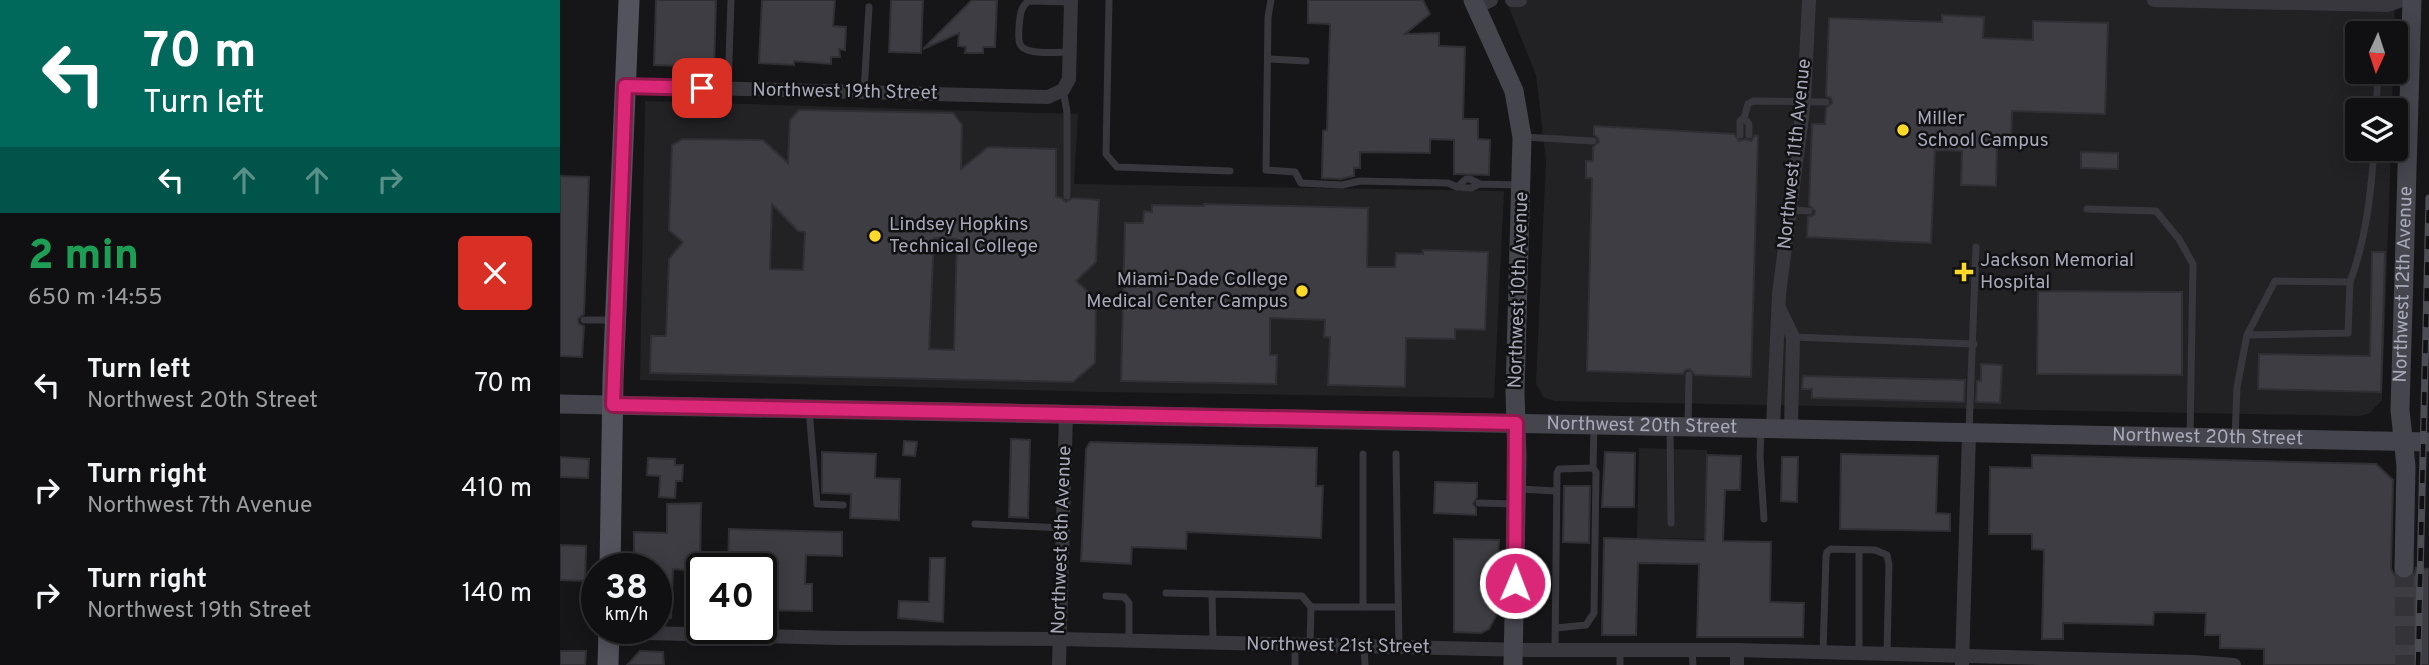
<!DOCTYPE html>
<html lang="en">
<head>
<meta charset="utf-8">
<style>
  :root { --surface:#101012; --page:#1e1e20; --text:#f1f3f6; --muted:#9c9d9f; --line:#303032 }
  body { margin:0; font-family:Overpass,sans-serif; background:var(--page); color:var(--text); height:100vh; display:flex; flex-direction:column; font-size:26px; white-space:nowrap }
  * { box-sizing:border-box; margin:0 }
  p { font-size:23px; color:var(--muted) }
  .icon { flex:none; width:38px; height:38px; fill:none; stroke:currentColor; stroke-width:2; stroke-linecap:round; stroke-linejoin:round }
  .map { position:relative; flex:1; overflow:hidden }
  .details { display:flex; flex-direction:column; background:var(--surface); width:560px }
  .details>* { flex:none }
  .hud { background:#00695c; color:#fff; overflow:hidden }
  .needle { width:46px; rotate:183deg }
  .buttons { position:absolute; left:1785px; top:21px; display:grid; gap:14px }
  .buttons a { display:grid; place-items:center; width:63px; height:63px; border-radius:7px; background:var(--surface); box-shadow:0 4px 18px #0003,0 0 0 2px var(--line); font-size:35px }
  .speed { position:absolute; left:21px; top:553px; display:flex; gap:14px; font-size:35px; font-weight:700; text-align:center }
  .speed>* { display:grid; place-content:center; width:91px; height:91px; border-radius:50%; background:var(--surface); box-shadow:0 4px 18px #0003,0 0 0 2px var(--line); line-height:1 }
  .speed small { font-size:18px; font-weight:400 }
  .speed .limit { border:4px solid #111; border-radius:10px; background:#fff; color:#111 }
  .pin { position:absolute; display:grid; place-items:center; width:60px; height:60px; color:#fff; margin:-30px; border-radius:14px; box-shadow:0 4px 10px #0006 }
  .me { position:absolute; width:77px; margin:-38px; rotate:1deg; stroke-linejoin:round; filter:drop-shadow(0 0 5px #0008) }
  .turn { display:flex; align-items:center; gap:24px; height:147px; padding:0 28px; font-size:32px }
  .turn .icon { width:91px; height:91px; stroke-width:2.5 }
  .turn b { display:block; font-size:49px; line-height:60px }
  .lanes { display:flex; align-items:center; height:66px; padding:0 28px; background:#0003; justify-content:center; gap:35px; direction:ltr }
  .lanes .off { opacity:.35 }
  .round { display:grid; place-items:center; flex:none; width:74px; height:74px; border-radius:7px; background:var(--page) }
  .headline { display:flex; align-items:center; justify-content:space-between; height:119px; padding:0 28px }
  h1 { font-size:42px; font-weight:800; line-height:52px; color:#1e9e55 }
  ul { padding:0; list-style:none }
  li { display:flex; align-items:center; gap:21px; height:105px; padding:0 28px }
  li div { flex:1 }
  li b { display:block; font-size:26px }
  li em { font-style:normal }
  main { display:flex; flex:1; min-height:0 }
  .map>svg:first-child { display:block }
  .built { fill:#222225 }
  .building { fill:#3d3d43; stroke:#303034; stroke-width:2; fill-rule:evenodd }
  .lines { fill:none; stroke-linecap:round; stroke-linejoin:round }
  .secondary-tunnel { stroke:#333338; stroke-width:19; stroke-dasharray:19 10; stroke-linecap:butt }
  .lane { stroke:#37373d; stroke-width:7 }
  .street { stroke:#37373d; stroke-width:14 }
  .secondary { stroke:#44454d; stroke-width:19 }
  .primary { stroke:#52535c; stroke-width:21 }
  .rail-casing { stroke:#4b4c54; stroke-width:7 }
  .rail { stroke:#111113; stroke-width:4.5; stroke-dasharray:13; stroke-linecap:butt }
  .route-casing { stroke:#8e194d; stroke-width:18 }
  .route { stroke:#db2777; stroke-width:12 }
  .poi-dot { fill:#fdda29; stroke:#111113; stroke-width:2.5 }
  .labels { text-anchor:middle; dominant-baseline:central; stroke-width:5; stroke-linejoin:round; paint-order:stroke }
  .street-label { font-size:19px; fill:#a7a9b9; stroke:#111113 }
  .poi-label { font-size:19px; fill:#a7a9b9; stroke:#111113; text-anchor:start }
</style>
</head>
<body>
<main>
<section class="details">
<div class="hud">
<div class="turn"><svg class="icon" aria-label="left" viewBox="0 0 24 24"><path d="M17 20v-9H6M10 6l-5 5 5 5"/></svg><div><b>70 m</b>Turn left</div></div>
<div class="lanes"><svg class="icon" aria-label="left" viewBox="0 0 24 24"><path d="M17 20v-9H6M10 6l-5 5 5 5"/></svg><svg class="icon off" aria-label="ahead" viewBox="0 0 24 24"><path d="M12 20V5M6 11l6-6 6 6"/></svg><svg class="icon off" aria-label="ahead" viewBox="0 0 24 24"><path d="M12 20V5M6 11l6-6 6 6"/></svg><svg class="icon off" aria-label="right" viewBox="0 0 24 24"><path d="M7 20v-9h11M14 6l5 5-5 5"/></svg></div>
</div>
<div class="headline"><div><h1>2 min</h1><p>650 m · 14:55</p></div><a class="round" style="background:#d93025;color:#fff"><svg class="icon" aria-label="close" viewBox="0 0 24 24"><path d="M6 6l12 12M18 6L6 18"/></svg></a></div>
<ul>
<li><svg class="icon" aria-label="left" viewBox="0 0 24 24"><path d="M17 20v-9H6M10 6l-5 5 5 5"/></svg><div><b>Turn left</b><p>Northwest 20th Street</p></div><em>70 m</em></li>
<li><svg class="icon" aria-label="right" viewBox="0 0 24 24"><path d="M7 20v-9h11M14 6l5 5-5 5"/></svg><div><b>Turn right</b><p>Northwest 7th Avenue</p></div><em>410 m</em></li>
<li><svg class="icon" aria-label="right" viewBox="0 0 24 24"><path d="M7 20v-9h11M14 6l5 5-5 5"/></svg><div><b>Turn right</b><p>Northwest 19th Street</p></div><em>140 m</em></li>
</ul>
</section>
<div class="map">
<svg width="1869" height="665" viewBox="0 0 1869 665">
  <rect width="100%" height="100%" fill="#161618"/>
  <g class="built">
    <polygon points="946,0 1835,0 1834,33 1797,33 1797,72 1833,72 1832,110 1797,110 1797,149 1831,149 1822,400 1810,413 1800,416 995,401 983,397 976,383 986,161 976,75"/>
    <polygon points="85,101 518,114 514,184 944,191 934,398 542,392 80,380"/>
    <polygon points="1079,448 1147,450 1145,539 1077,538"/>
  </g>
  <g class="building">
    <polygon points="96,0 156,0 154,67 94,65"/>
    <polygon points="202,0 275,0 273,26 286,27 285,50 279,49 280,57 271,57 271,64 234,61 234,65 199,63"/>
    <polygon points="331,0 363,0 361,53 329,52"/>
    <polygon points="412,0 437,0 435,47 423,47 423,53 405,53 406,47 398,46 399,33 363,49"/>
    <polygon points="748,0 863,0 870,14 845,34 879,33 879,46 905,47 903,119 918,119 918,139 930,140 929,175 894,174 894,140 870,139 870,153 800,152 800,168 794,168 794,176 781,179 762,178 763,131 767,130 770,24 748,23"/>
    <polygon points="1382,15 1424,17 1423,38 1473,40 1473,21 1548,23 1545,114 1452,111 1451,146 1437,145 1436,186 1401,185 1402,151 1375,150 1371,243 1247,237 1248,217 1254,215 1255,211 1249,205 1252,124 1265,124 1266,108 1272,103 1271,98 1266,96 1269,18 1382,22"/>
    <path d="M239,110L393,113L402,125L401,169L428,147L496,149V197L501,198L506,202L513,198L539,200L536,262L516,281L536,299L535,363L513,382L90,373L91,336H106L109,259L123,242L109,230L112,145L123,139L203,140L228,163L230,120ZM212,204L238,231L245,232L243,270L210,269ZM374,238L397,239L394,350L369,349Z"/>
    <polygon points="1034,126 1174,134 1179,141 1185,139 1191,141 1195,135 1198,136 1191,377 1135,375 1130,369 1125,370 1123,374 1027,371 1032,178 1026,178 1026,161 1033,161 1033,147 1039,142 1038,138 1034,135"/>
    <polygon points="1521,152 1558,153 1558,169 1521,168"/>
    <polygon points="0,176 29,177 24,314 18,319 19,324 24,326 22,357 0,356"/>
    <polygon points="644,204 808,208 807,267 835,267 836,253 863,254 863,250 928,252 925,330 895,329 895,339 846,338 845,387 768,385 770,337 764,337 765,320 710,318 710,355 717,355 716,384 561,381 565,223 583,223 584,211 592,212 592,205 644,206"/>
    <polygon points="1812,252 1825,252 1821,392 1698,389 1699,354 1810,356"/>
    <polygon points="1478,291 1622,292 1622,375 1477,374"/>
    <polygon points="1421,364 1442,365 1440,403 1416,402 1417,381 1421,381"/>
    <polygon points="1243,376 1405,380 1404,402 1252,398 1252,389 1242,389"/>
    <polygon points="451,439 470,440 468,518 449,517"/>
    <polygon points="344,441 357,442 355,456 343,455"/>
    <polygon points="530,442 757,448 756,486 763,486 761,538 627,532 626,549 572,547 571,564 521,561 526,449"/>
    <polygon points="262,452 316,454 315,478 340,479 339,520 290,518 291,494 262,493"/>
    <polygon points="1045,452 1075,453 1074,507 1042,507"/>
    <polygon points="1281,454 1378,456 1376,513 1390,514 1390,531 1280,529"/>
    <polygon points="1147,455 1181,456 1180,490 1165,490 1163,541 1211,542 1210,602 1244,603 1243,637 1137,637 1139,564 1078,563 1076,635 1042,635 1044,538 1145,541"/>
    <polygon points="1472,455 1816,464 1833,480 1831,568 1833,573 1838,579 1844,580 1854,575 1856,568 1869,569 1869,665 1704,665 1704,649 1660,648 1660,635 1645,635 1646,613 1594,612 1593,625 1503,623 1503,639 1482,639 1484,550 1472,549 1472,534 1429,534 1430,467 1472,468"/>
    <polygon points="0,457 29,459 28,478 0,477"/>
    <polygon points="1222,457 1238,457 1237,502 1221,501"/>
    <polygon points="88,458 115,459 115,465 123,465 122,481 116,481 115,498 99,497 100,476 87,475"/>
    <polygon points="875,482 917,483 917,497 913,504 916,508 916,515 874,513"/>
    <polygon points="1004,486 1030,486 1029,543 1003,542"/>
    <polygon points="141,503 140,571 113,569 111,618 96,617 96,569 74,569 74,532 107,533 107,504"/>
    <polygon points="169,529 282,532 282,556 246,555 245,584 252,584 252,611 201,610 201,569 168,569"/>
    <polygon points="894,539 939,540 936,616 929,629 921,633 894,632"/>
    <polygon points="0,545 26,546 25,581 0,580"/>
    <polygon points="370,558 385,558 383,622 338,618 339,601 369,602"/>
    <polygon points="0,651 26,651 25,665 0,665"/>
    <polygon points="80,651 103,652 104,665 67,665"/>
  </g>
  <g class="lines">
    <polyline class="secondary-tunnel" points="1844,568 1845,665"/>
    <g class="lane">
      <polyline points="549,0 546,154 557,167 670,171"/>
      <polyline points="711,0 708,17 706,170 735,172 741,183 782,185 800,181 888,183 897,187"/>
      <path d="M509,52C498,52 465,56 460,44C458,40 459,32 459,27C460,16 460,8 468,1L511,2"/>
      <polyline points="708,59 746,61"/>
      <polyline points="168,89 171,0"/>
      <polyline points="503,90 507,112 507,196"/>
      <polyline points="304,92 309,7"/>
      <polyline points="1816,110 1818,72"/>
      <polyline points="1184,118 1189,124 1189,135"/>
      <polyline points="1180,135 1180,121 1184,118 1188,104 1193,101 1266,102"/>
      <polyline points="964,137 1033,141"/>
      <polyline points="920,184 911,188 897,187 906,179 910,179 920,184 958,185"/>
      <polyline points="1527,209 1596,211 1619,239 1633,264 1630,436"/>
      <polyline points="1229,210 1249,211"/>
      <path d="M1790,282C1806,239 1811,194 1814,149"/>
      <polyline points="24,320 55,320"/>
      <polyline points="1233,337 1414,344"/>
      <polyline points="249,409 257,504 283,505"/>
      <polyline points="1128,425 1129,375"/>
      <polyline points="1110,427 1111,523"/>
      <polyline points="1201,428 1200,457 1204,519"/>
      <polyline points="1409,432 1416,247"/>
      <polyline points="1675,437 1677,387 1687,335 1715,281 1790,282 1788,333 1687,335"/>
      <polyline points="836,454 839,647"/>
      <polyline points="958,489 996,491"/>
      <polyline points="919,503 956,504"/>
      <polyline points="415,524 503,528"/>
      <polyline points="1299,550 1299,654"/>
      <polyline points="606,593 652,594"/>
      <polyline points="546,596 564,597 569,603 569,640"/>
      <polyline points="751,607 837,607"/>
      <polyline points="803,607 803,454"/>
      <polyline points="996,628 1026,625 1034,613 1036,472 1033,468 1034,425"/>
      <polyline points="653,643 652,594 742,596 751,607 750,644"/>
      <polyline points="804,646 805,665"/>
      <polyline points="995,650 997,473 999,469 1033,468"/>
      <polyline points="1132,650 1133,665"/>
      <polyline points="1263,652 1266,557 1267,552 1271,549 1315,550 1327,555 1329,565 1327,654"/>
      <polyline points="735,665 735,645"/>
      <polyline points="1060,665 1060,650"/>
    </g>
    <g class="street">
      <polyline points="952,0 960,0"/>
      <polyline points="1594,0 1827,5 1842,0"/>
      <polyline points="917,7 931,0"/>
      <polyline points="65,86 488,97 503,90 509,79 511,0"/>
      <polyline points="1219,308 1233,337 1231,428"/>
      <polyline points="1213,428 1219,294 1244,101 1249,0"/>
      <polyline points="49,632 280,638 499,639 969,650 1177,650 1633,662 1674,665"/>
      <polyline points="1402,664 1409,433"/>
      <polyline points="499,665 506,414"/>
      <polyline points="1177,665 1177,650"/>
    </g>
    <g class="secondary">
      <polyline points="913,0 954,91 962,137 955,392 957,457 953,665"/>
      <path id="s1" d="M0,404L1869,442"/>
      <path id="s2" d="M1844,568L1846,466L1840,410L1852,0"/>
    </g>
    <g class="primary">
      <polyline points="50,569 53,379 69,0"/>
      <polyline points="48,665 49,628"/>
    </g>
    <g class="rail-casing">
      <polyline id="rail" points="1858,665 1869,198"/>
    </g>
    <use href="#rail" class="rail"/>
  </g>
  <g class="lines">
    <g class="route-casing">
      <polyline id="route" points="142,88 65,86 53,405 956,423 955,583"/>
    </g>
    <use href="#route" class="route"/>
  </g>
  <g class="poi-dot">
    <circle cx="1343" cy="130" r="7"/>
    <circle cx="315" cy="236" r="7"/>
    <path d="M1400.5 261.5h7v7h7v7h-7v7h-7v-7h-7v-7h7z"/>
    <circle cx="742" cy="291" r="7"/>
  </g>
  <g class="labels">
    <g class="street-label">
      <text transform="translate(285 92) rotate(1)">Northwest 19th Street</text>
      <text transform="translate(1235 154) rotate(-84)">Northwest 11th Avenue</text>
      <text stroke="none"><textPath href="#s2" startOffset="284">Northwest 12th Avenue</textPath></text>
      <text transform="translate(959 290) rotate(-88)">Northwest 10th Avenue</text>
      <text stroke="none"><textPath href="#s1" startOffset="1082">Northwest 20th Street</textPath></text>
      <text stroke="none"><textPath href="#s1" startOffset="1648">Northwest 20th Street</textPath></text>
      <text transform="translate(502 540) rotate(-88)">Northwest 8th Avenue</text>
      <text transform="translate(778 646) rotate(1)">Northwest 21st Street</text>
    </g>
    <g class="poi-label">
      <text x="1357" y="119">Miller<tspan x="1357" dy="22">School Campus</tspan></text>
      <text x="329" y="225">Lindsey Hopkins<tspan x="329" dy="22">Technical College</tspan></text>
      <text x="1420" y="261">Jackson Memorial<tspan x="1420" dy="22">Hospital</tspan></text>
      <text x="728" y="280" text-anchor="end">Miami-Dade College<tspan x="728" dy="22">Medical Center Campus</tspan></text>
    </g>
  </g>
</svg>
<div class="buttons">
<a><svg class="needle" viewBox="-14 -14 28 28"><path d="M0-13l5 13h-10z" fill="#e53935"/><path d="M0 13l5-13h-10z" fill="#9c9d9f"/></svg></a>
<a><svg class="icon" aria-label="layers" viewBox="0 0 24 24"><path d="M12 4l9 5-9 5-9-5zM3 14l9 5 9-5"/></svg></a>
</div>
<div class="speed"><div>38<small>km/h</small></div><div class="limit">40</div></div>
<div class="pin" style="left:142px;top:88px;background:#d93025"><svg class="icon" aria-label="arrive" viewBox="0 0 24 24"><path d="M6 21V4h12l-3 4 3 4H6"/></svg></div>
<svg class="me" style="left:955px;top:583px" viewBox="-20 -20 40 40"><circle r="17" fill="#db2777" stroke="#fff" stroke-width="3"/><path d="M0-11L8 9 0 5-8 9z" fill="#fff"/></svg>
</div>
</main>
</body>
</html>
